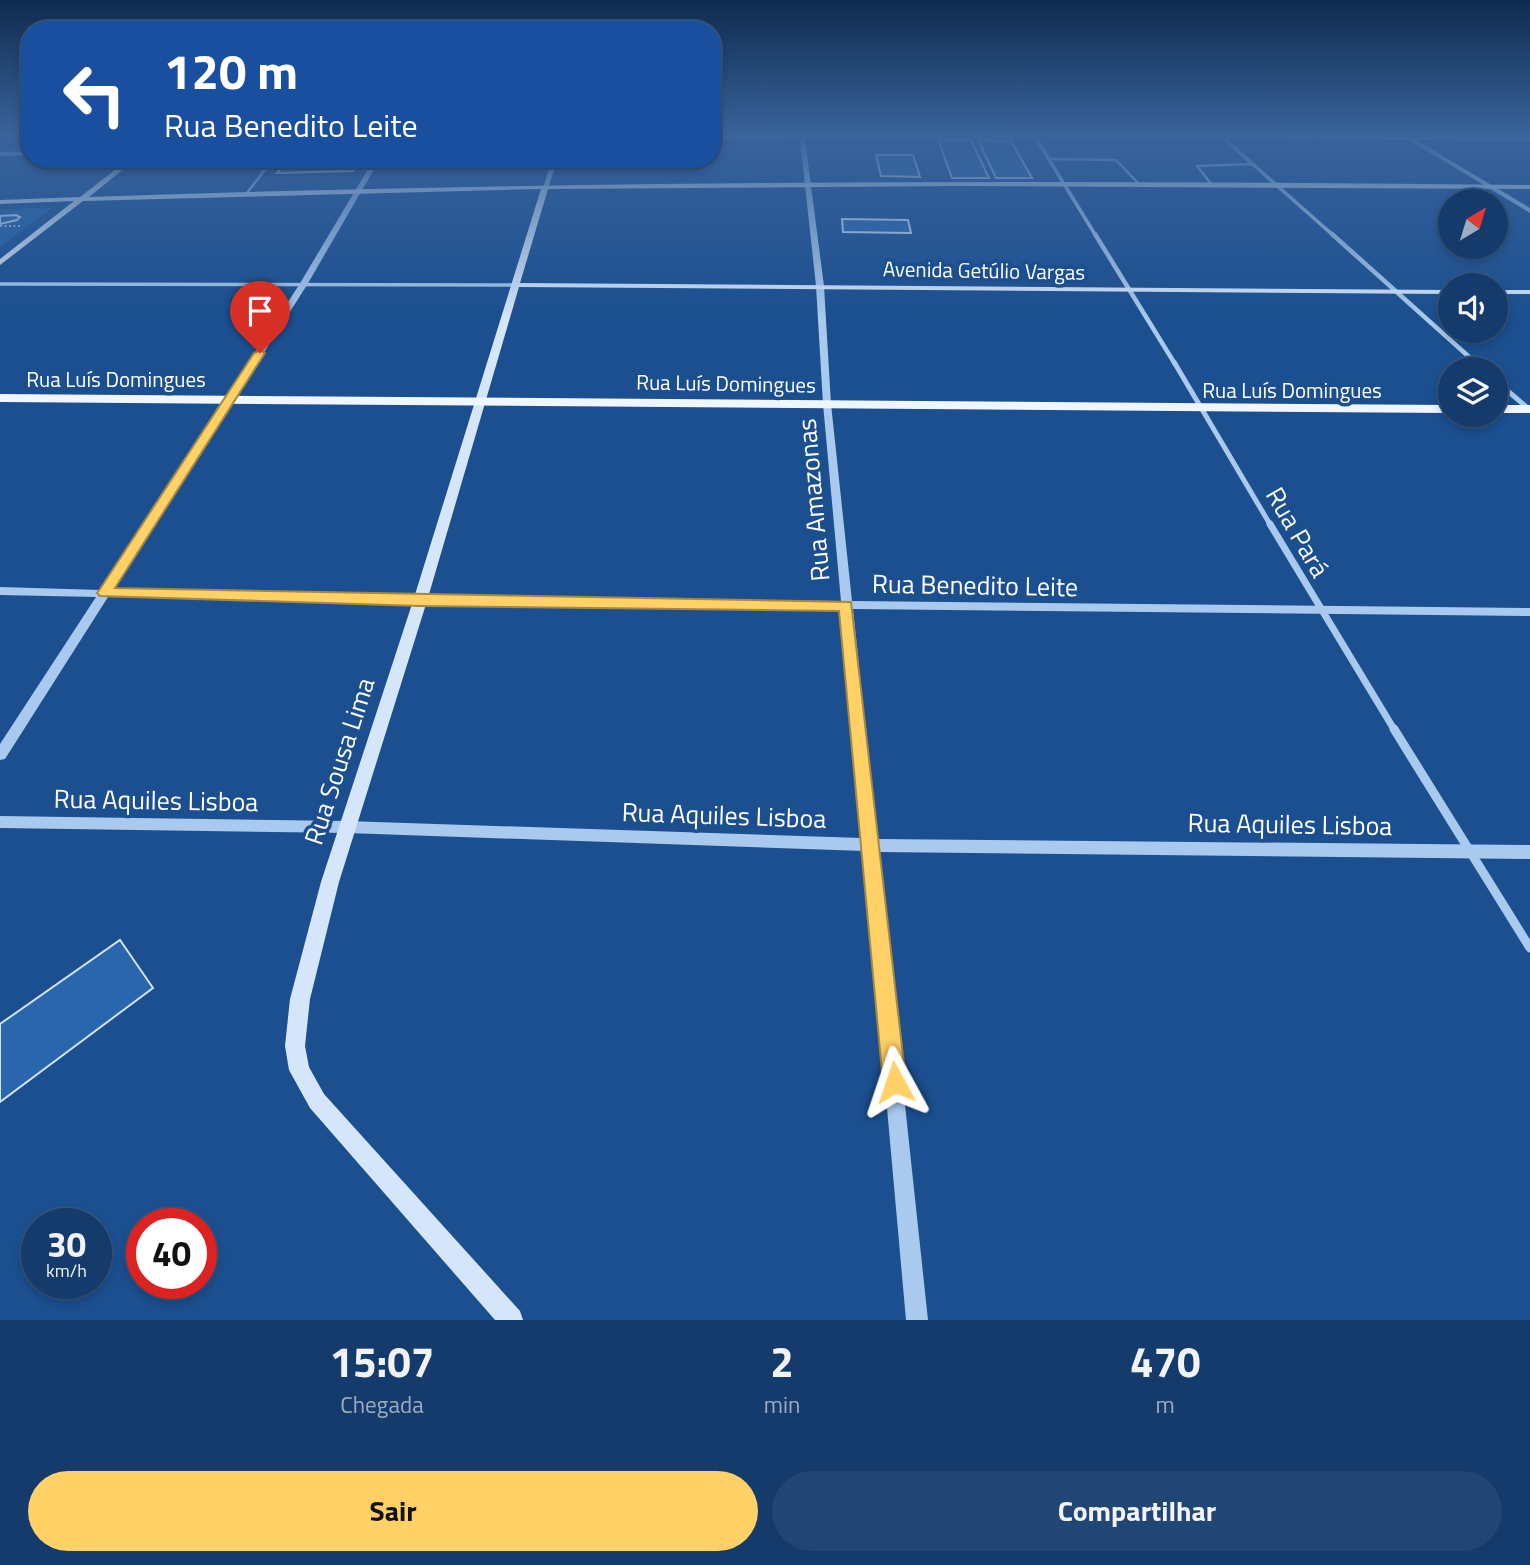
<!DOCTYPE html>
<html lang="pt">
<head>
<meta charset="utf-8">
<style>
  :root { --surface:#143b6b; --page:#214673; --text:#f1f3f6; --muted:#9dadc1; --line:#33557e; --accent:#ffd166 }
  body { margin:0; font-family:"Titillium Web",sans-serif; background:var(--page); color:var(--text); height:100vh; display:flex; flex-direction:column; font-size:26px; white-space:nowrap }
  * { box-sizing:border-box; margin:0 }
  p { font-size:23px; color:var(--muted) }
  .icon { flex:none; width:38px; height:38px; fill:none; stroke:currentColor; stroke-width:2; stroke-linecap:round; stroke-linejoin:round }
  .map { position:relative; height:1320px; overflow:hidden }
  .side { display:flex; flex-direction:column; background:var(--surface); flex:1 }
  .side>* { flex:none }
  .guide { position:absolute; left:21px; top:21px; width:700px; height:147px; border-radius:28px; box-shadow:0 4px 10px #0003,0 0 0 2px var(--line); background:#1a4fa0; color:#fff; overflow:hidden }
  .needle { width:46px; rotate:38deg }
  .tools { position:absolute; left:1438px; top:189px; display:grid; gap:14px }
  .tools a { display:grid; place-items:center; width:70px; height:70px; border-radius:50%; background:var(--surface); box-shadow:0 4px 10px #0003,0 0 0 2px var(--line); font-size:35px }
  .speed { position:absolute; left:21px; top:1208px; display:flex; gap:14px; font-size:35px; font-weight:700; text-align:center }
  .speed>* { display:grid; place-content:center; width:91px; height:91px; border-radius:50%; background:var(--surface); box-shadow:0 4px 10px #0003,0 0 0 2px var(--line); line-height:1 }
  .speed small { font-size:18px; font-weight:400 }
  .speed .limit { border:10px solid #d22; background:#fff; color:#111 }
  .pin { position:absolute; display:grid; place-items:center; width:60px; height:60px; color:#fff; margin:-72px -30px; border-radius:50% 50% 50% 0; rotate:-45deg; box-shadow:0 0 7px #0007 }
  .pin .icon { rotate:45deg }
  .me { position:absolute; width:77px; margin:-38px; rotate:355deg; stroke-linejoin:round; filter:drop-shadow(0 0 5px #0008) }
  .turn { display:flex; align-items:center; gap:24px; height:147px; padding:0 28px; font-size:32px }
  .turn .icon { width:91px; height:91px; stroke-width:2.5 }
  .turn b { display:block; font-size:49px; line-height:60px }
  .eta { display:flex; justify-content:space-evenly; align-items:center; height:119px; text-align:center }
  .eta b { font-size:42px; font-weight:700; line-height:49px }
  .button { display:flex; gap:14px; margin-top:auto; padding:14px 28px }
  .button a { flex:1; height:80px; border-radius:42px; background:var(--accent); color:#111; font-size:28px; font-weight:700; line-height:80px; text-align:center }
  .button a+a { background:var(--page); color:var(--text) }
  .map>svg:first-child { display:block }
  .green { fill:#2461a8 }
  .building { fill:#2a66ad; stroke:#cfe3fa; stroke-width:2 }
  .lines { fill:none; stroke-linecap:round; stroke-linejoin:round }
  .path { stroke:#a9c9ee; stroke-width:2; stroke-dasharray:2 2.5; stroke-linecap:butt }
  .service { stroke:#a9c9ee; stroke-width:2.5 }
  .pedestrian-far1 { stroke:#a9c9ee; stroke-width:2.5 }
  .pedestrian { stroke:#a9c9ee; stroke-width:3.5 }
  .minor-far4 { stroke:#a9c9ee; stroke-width:3.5 }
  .minor-far3 { stroke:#a9c9ee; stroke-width:4.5 }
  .minor-far2 { stroke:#a9c9ee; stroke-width:5 }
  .minor-far1 { stroke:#a9c9ee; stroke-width:7 }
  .minor { stroke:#a9c9ee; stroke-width:9 }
  .tertiary { fill:#a9c9ee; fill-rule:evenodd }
  .secondary { fill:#d6e6fa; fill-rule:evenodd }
  .primary { fill:#f0f6ff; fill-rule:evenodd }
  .route { fill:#ffd166; stroke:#a68842; stroke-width:2 }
  .labels { text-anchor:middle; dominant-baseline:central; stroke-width:7; stroke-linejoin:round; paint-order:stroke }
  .far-street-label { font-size:21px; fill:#fff; stroke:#1b4f8f }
  .street-label { font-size:26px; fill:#fff; stroke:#1b4f8f }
</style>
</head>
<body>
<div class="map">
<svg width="1530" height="1320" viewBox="0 0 1530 1320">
  <rect width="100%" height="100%" fill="#1b4f8f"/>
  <polygon class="green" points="52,208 0,247 0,209"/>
  <g class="building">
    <polygon points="938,140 971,140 989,178 952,178"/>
    <polygon points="978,140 1011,141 1032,178 996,178"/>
    <polygon points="876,155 913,155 920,177 881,176"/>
    <polygon points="297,159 361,159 353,171 277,173 283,166 318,165 321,162 294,163"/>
    <polygon points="16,215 20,217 17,220 0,224 0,216"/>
    <polygon points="842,219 908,220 911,233 843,232"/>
    <polygon points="120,940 153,988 0,1102 0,1024"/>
  </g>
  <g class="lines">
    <polyline class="path" points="0,226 20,226"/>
    <g class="service">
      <polyline points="1050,159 1116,160 1140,185"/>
      <polyline points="1212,185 1197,166 1252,164"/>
    </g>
    <polyline class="pedestrian-far1" points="247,193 273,159"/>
    <polyline class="pedestrian" points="0,284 516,285"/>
    <g class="minor-far4">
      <polyline points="1034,135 1096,236"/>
      <polyline points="1220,135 1334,236"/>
    </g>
    <g class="minor-far3">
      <polyline points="1095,234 1175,364"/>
      <polyline points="1332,234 1477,364"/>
    </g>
    <g class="minor-far2">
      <polyline points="1174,362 1271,526"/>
      <polyline points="1475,362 1483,369"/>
      <polyline points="1496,381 1530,410"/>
    </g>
    <polyline class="minor-far1" points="1270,524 1395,731"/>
    <polyline class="minor" points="1394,729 1530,948"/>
    <g class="tertiary">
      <polygon points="800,135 1530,137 1530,141 1416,140 1530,208 1530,213 1409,140 1034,138 805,139 824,286 831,404 852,601 1530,608 1530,616 853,609 877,839 1530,845 1530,859 878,852 928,1320 906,1320 864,851 347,833 0,828 0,816 347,821 862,838 841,609 420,605 108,597 5,759 0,760 0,744 96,597 0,595 0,587 101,590 299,285 374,159 380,159 307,285 112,590 420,597 841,601 823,404 816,286 800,139 712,140 712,136"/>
      <polygon points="30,151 30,155 0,156 0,152"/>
      <polygon points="552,159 558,159 548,188 543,189"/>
    </g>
    <g class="secondary">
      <path d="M129,159H136L89,197C569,180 1050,180 1530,185V189L956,186L548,189L520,283L1451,290V294L519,287L427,601L339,882L310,999L305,1046L309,1067L324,1094L520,1311L523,1320H495L310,1108L289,1070L285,1046L290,999L321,882L413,601L541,189L83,201L0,265V259L74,201L0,204V200L80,197Z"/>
      <rect x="1496" y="290" width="34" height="4"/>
    </g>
    <g class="primary">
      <polygon points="0,394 1451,405 1451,413 0,402"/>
      <rect x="1496" y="405" width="34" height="8"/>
    </g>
  </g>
  <linearGradient id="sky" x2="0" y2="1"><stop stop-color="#0f2b4f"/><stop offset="0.42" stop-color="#39639b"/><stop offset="1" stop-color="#39639b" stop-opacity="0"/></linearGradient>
  <rect width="1530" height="319" fill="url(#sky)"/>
  <polygon class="route" points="260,350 265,353 115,588 851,602 906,1082 903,1091 895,1094 886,1091 883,1082 839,611 420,606 100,596 97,593 100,589 254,353"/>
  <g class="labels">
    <g class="far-street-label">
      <text transform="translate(984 270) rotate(1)">Avenida Getúlio Vargas</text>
      <text x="116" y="379">Rua Luís Domingues</text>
      <text transform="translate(726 383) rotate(1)">Rua Luís Domingues</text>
      <text x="1292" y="390">Rua Luís Domingues</text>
    </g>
    <g class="street-label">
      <text transform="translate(813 500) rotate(-95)">Rua Amazonas</text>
      <text transform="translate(1298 532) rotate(60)">Rua Pará</text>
      <text transform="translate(975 585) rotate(1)">Rua Benedito Leite</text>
      <text transform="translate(339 761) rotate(-72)">Rua Sousa Lima</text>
      <text transform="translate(156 800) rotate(1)">Rua Aquiles Lisboa</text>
      <text transform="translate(724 815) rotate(2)">Rua Aquiles Lisboa</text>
      <text transform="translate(1290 824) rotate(1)">Rua Aquiles Lisboa</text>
    </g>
  </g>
</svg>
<div class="tools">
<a><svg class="needle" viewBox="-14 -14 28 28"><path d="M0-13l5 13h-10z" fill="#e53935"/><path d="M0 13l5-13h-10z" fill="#9dadc1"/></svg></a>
<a><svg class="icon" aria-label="sound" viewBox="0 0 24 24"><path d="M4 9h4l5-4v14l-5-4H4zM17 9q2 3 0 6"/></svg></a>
<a><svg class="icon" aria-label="layers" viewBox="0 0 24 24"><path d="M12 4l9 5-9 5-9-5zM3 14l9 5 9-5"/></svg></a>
</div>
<div class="speed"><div>30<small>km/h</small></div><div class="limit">40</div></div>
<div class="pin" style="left:260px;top:353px;background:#d93025"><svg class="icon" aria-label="arrive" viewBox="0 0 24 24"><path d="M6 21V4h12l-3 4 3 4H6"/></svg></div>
<svg class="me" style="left:895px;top:1082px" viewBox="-20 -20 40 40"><path d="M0-17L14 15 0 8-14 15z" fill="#ffd166" stroke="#fff" stroke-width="4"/></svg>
<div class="guide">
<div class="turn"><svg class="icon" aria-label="left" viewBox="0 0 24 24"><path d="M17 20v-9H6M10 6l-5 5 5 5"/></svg><div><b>120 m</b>Rua Benedito Leite</div></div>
</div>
</div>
<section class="side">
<div class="eta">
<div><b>15:07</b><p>Chegada</p></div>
<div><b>2</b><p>min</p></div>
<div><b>470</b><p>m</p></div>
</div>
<div class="button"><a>Sair</a><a>Compartilhar</a></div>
</section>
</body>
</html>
